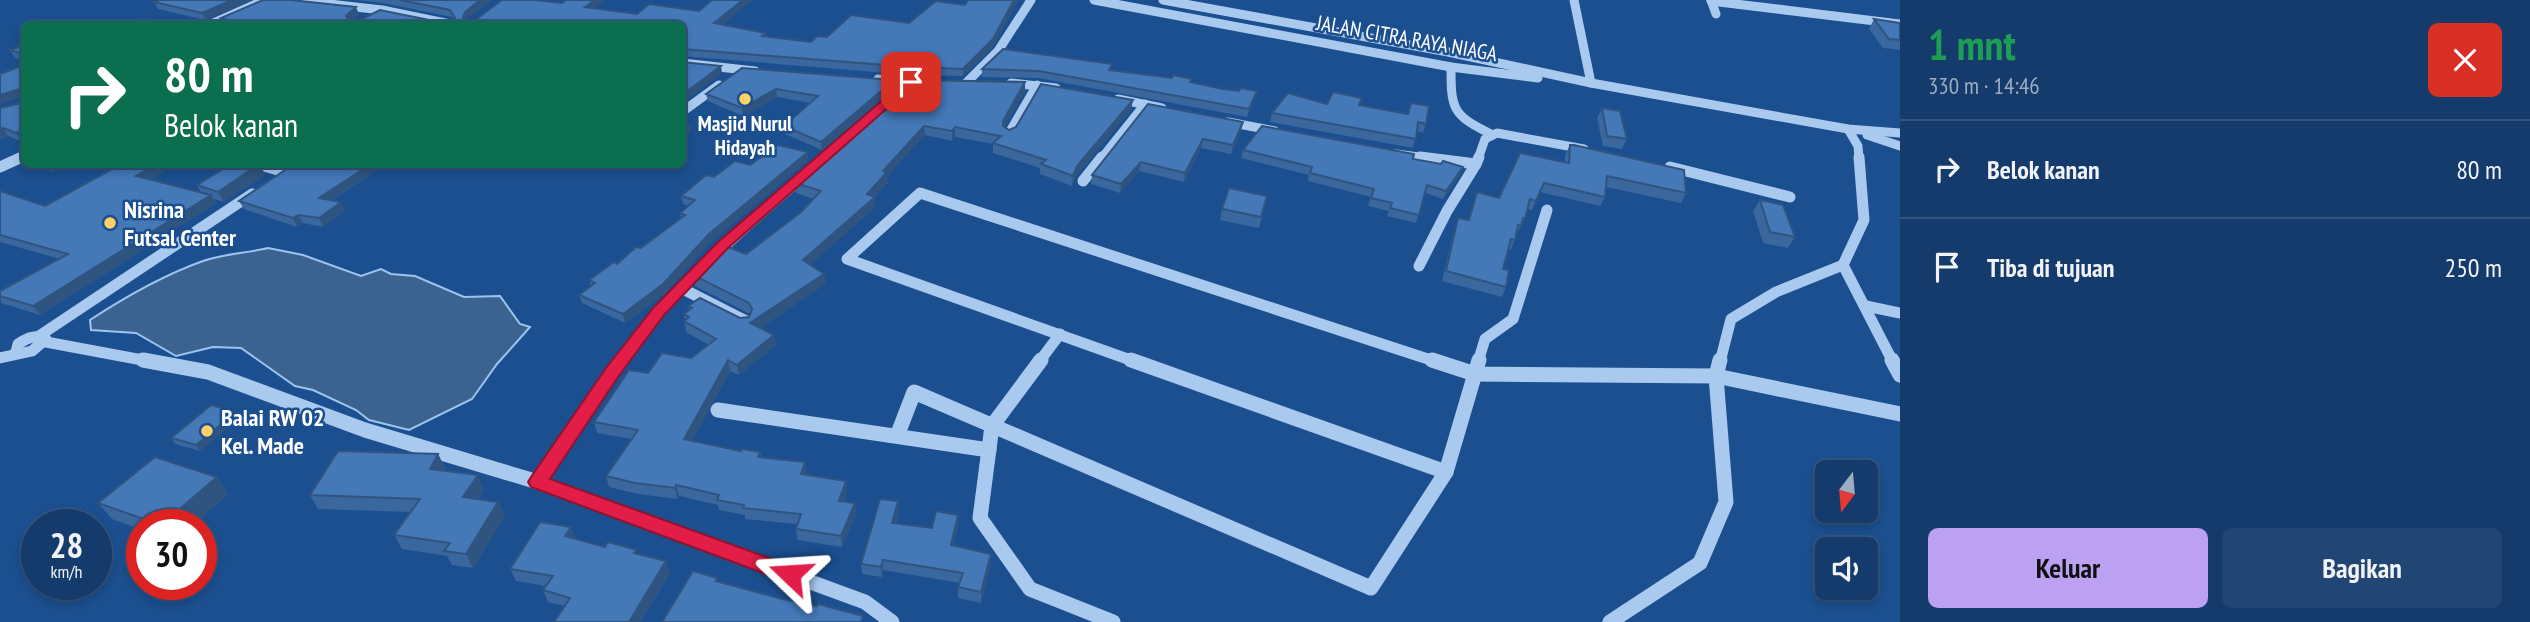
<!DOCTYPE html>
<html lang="id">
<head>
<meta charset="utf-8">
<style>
  :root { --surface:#143b6b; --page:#214673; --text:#f1f3f6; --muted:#9dadc1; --line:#33557e; --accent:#bca0f2 }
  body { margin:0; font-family:"PT Sans Narrow",sans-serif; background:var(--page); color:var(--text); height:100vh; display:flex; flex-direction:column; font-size:26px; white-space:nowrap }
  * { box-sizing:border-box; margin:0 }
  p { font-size:23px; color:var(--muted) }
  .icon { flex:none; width:38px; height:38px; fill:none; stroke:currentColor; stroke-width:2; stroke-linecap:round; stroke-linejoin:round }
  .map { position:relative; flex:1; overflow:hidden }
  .sheet { display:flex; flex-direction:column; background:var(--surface); width:630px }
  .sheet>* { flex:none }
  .hud { position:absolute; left:21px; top:21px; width:665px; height:147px; border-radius:10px; box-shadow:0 4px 10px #0003,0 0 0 2px var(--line); background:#0b6e4f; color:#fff; overflow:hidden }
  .needle { width:46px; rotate:196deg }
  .fabs { position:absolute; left:1815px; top:460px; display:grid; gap:14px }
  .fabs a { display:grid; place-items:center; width:63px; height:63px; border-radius:10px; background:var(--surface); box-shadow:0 4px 10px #0003,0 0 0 2px var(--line); font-size:35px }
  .speed { position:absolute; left:21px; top:509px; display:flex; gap:14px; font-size:35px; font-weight:700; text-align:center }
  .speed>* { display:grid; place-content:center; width:91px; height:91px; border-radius:50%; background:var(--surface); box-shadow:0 4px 10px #0003,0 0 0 2px var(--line); line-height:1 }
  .speed small { font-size:18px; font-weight:400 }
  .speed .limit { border:10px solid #d22; background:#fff; color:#111 }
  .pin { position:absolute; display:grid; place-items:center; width:60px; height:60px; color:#fff; margin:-30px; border-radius:14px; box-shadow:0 4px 10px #0006 }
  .me { position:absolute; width:77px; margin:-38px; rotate:290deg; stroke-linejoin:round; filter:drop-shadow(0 0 5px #0008) }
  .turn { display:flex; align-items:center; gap:24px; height:147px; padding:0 28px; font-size:32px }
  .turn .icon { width:91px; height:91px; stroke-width:2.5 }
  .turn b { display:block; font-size:49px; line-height:60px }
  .round { display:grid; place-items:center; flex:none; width:74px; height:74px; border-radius:10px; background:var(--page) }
  .summary { display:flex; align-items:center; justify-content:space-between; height:119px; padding:0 28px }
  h1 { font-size:42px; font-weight:700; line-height:52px; color:#1e9e55 }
  .cta { display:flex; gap:14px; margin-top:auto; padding:14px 28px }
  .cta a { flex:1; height:80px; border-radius:10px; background:var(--accent); color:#111; font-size:28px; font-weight:700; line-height:80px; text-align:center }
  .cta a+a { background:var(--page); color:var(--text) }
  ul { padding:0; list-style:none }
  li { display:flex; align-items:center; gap:21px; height:98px; padding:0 28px; border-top:2px solid var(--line) }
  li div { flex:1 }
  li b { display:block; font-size:26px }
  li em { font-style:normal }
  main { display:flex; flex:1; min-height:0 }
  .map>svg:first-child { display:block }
  .water { fill:#3c6290; stroke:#9cc4f0; stroke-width:2 }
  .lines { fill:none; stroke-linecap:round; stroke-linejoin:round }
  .minor-far2 { stroke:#a9c9ee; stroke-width:9 }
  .minor-far1 { stroke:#a9c9ee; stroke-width:11 }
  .minor { stroke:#a9c9ee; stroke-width:15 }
  .wall { fill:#3a679d }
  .shaded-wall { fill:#305480 }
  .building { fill:#4478b7; stroke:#305480; stroke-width:2 }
  .route { fill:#e11d48; stroke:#92132f; stroke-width:2 }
  .poi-dot { fill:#ffd166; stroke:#1b4f8f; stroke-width:2.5 }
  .labels { text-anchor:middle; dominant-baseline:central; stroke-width:5; stroke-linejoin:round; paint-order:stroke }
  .far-street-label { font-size:21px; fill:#fff; stroke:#1b4f8f }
  .far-poi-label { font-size:21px; font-weight:bold; fill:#fff; stroke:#1b4f8f }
  .poi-label { font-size:24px; font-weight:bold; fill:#fff; stroke:#1b4f8f; text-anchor:start }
</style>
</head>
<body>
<main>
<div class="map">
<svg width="1900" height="622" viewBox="0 0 1900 622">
  <rect width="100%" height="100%" fill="#1b4f8f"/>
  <path class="water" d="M268,248L303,255L361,276L381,269L391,274L415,276L464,297L500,296L520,324L530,327L497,364L472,399L409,430L369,420L356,410L313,390L295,386L241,348L213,347L176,356L136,333L91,330L90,320C125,297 164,275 203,261C223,254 247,253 268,248Z"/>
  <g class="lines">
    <g class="minor-far2">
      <polyline points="294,0 382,10 450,24"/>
      <polyline points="1094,0 1451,67 1538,78"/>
      <polyline points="1163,0 1448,52 1591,83 1848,129 1900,133"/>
      <polyline points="1574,0 1591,83"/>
      <polyline points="1711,0 1716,14"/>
      <polyline points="1711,1 1900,24"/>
      <polyline points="211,24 265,0"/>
      <polyline points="682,63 755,71"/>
      <path d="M1451,67C1451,109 1452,115 1491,134"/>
      <polyline points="878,79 926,82"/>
      <polyline points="966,83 998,51 1031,0"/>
      <polyline points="1011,83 1056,88"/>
      <polyline points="1118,99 1162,108"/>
      <polyline points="682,112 719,85"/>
      <polyline points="1228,122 1275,131"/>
      <polyline points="1848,129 1858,146 1859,159"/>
      <polyline points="1009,133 1037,85"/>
      <polyline points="1867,135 1900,146"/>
      <polyline points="1396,154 1434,159"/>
      <polyline points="18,159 24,156"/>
      <polyline points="1101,159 1145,104"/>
      <polyline points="1478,159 1485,139 1497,133 1584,149"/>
    </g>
    <g class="minor-far1">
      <polyline points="1420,157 1476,164 1479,157"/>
      <polyline points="1859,157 1864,220 1843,265 1893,362"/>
      <polyline points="257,164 285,172"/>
      <polyline points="0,167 22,157"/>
      <polyline points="1670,167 1790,197"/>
      <polyline points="1083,181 1102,157"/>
      <polyline points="1419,266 1447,211 1476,164"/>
      <polyline points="681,288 746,321"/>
      <polyline points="1866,306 1900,313"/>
      <polyline points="39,336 252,194"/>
      <polyline points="46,342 153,362"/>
      <path d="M0,358L32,351L46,339C36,334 27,338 18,344L16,352"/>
      <path d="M620,362C673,289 738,232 806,174"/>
      <polyline points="1039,362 1060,334"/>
      <polyline points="1136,362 847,259 920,193 1437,362"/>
      <polyline points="1478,362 1485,339 1513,319 1547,210"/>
      <polyline points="1720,362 1731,319 1776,292 1843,265"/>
    </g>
    <g class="minor">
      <polyline points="143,360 208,372 365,430 538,482 865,602 892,622"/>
      <polyline points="1041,360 992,426 980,518 1030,589 1113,622"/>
      <polyline points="1131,360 1446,472"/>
      <polyline points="1432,360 1475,374 1716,376 1900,414"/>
      <polyline points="1892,360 1900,375"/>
      <polyline points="718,410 989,450"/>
      <polyline points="897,436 914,392 1371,588 1446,472 1479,360"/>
      <polyline points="538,482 621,360"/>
      <polyline points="1610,622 1700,563 1726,502 1716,376 1720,360"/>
    </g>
  </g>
  <g class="wall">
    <polygon points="251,0 205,20 158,9 154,2"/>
    <polygon points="356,0 492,0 467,19 467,21 470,24 562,3 605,0 594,9 637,14 699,11 712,0 752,0 722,25 766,33 766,37 811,42 827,37 909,23 965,5 968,0 1018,0 993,47 963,76 911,75 682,56 682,24 224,24 221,18 359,14 351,22 352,24 449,24 453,19 452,17 383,3"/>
    <polygon points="1874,19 1900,23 1900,50 1883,48 1869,29"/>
    <polygon points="24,45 24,60 15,58 10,50"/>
    <polygon points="982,69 1111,70 1191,83 1223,89 1239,91 1257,91 1255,99 1247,117 1038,78 982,77"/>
    <polygon points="894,80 894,88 822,150 785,134 784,126 811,103 777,97 743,116 708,101 706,94"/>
    <polygon points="1025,82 1025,92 1004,127 1009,130 1131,110 1076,176 1072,186 1040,174 1040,168 993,153 993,144 955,137 952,141 925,135 887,176 888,182 874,197 875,207 810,265 824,274 825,284 760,328 774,335 776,345 739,375 730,371 692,441 741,451 760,452 761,457 807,472 806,475 846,481 847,492 844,502 855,503 856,514 842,547 797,540 796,529 797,524 745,519 745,515 719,510 718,505 679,496 677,499 638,494 609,487 606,476 631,439 597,433 594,422 648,373 691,358 709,345 686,332 684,314 689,311 688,306 740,318 749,317 750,314 695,286 693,275 746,254 801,212 814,199 796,193 795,183"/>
    <polygon points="24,99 24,139 21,141 8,136 0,139 0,108 21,103"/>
    <polygon points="1411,103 1426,124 1423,133 1417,131 1413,148 1270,122 1272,113 1327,104 1360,105 1407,114"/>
    <polygon points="1148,104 1241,130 1231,154 1201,148 1184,182 1139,171 1120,193 1091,184 1092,175"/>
    <polygon points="1602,108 1627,139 1622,149 1603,146 1597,118"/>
    <polygon points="1570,145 1686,193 1681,203 1606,187 1605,197 1600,206 1540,192 1532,210 1528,209 1525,218 1516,235 1511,250 1508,249 1503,269 1506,287 1502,297 1442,281 1455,227 1458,218 1468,220 1477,192 1499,198 1565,162 1565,155"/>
    <polygon points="1243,150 1413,159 1441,164 1463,167 1460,175 1443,199 1425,193 1416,223 1387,216 1389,211 1368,206 1371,197 1308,181 1309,175 1241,158"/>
    <polygon points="808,152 808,160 710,243 665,293 625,323 582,303 579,295 591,286 589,280 617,264 681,218 680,213 688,206 683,204 681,196 714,177 750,165"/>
    <polygon points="38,164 70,164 53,172"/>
    <polygon points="98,164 176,164 149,180 201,193 197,185 260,164 265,175 224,202 214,199 216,203 40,315 1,303 0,291 60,259 0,242 0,191 45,206 108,171 101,169"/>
    <polygon points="386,164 332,200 345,210 323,227 303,223 297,227 244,209 239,201"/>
    <polygon points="1267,196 1259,228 1220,220 1222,209"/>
    <polygon points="1760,200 1795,237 1788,248 1763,243 1753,211"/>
    <polygon points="239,418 200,451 175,444 171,438"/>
    <polygon points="438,454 445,468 444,471 484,490 478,499 498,502 505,516 473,568 452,565 447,556 402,549 394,535 410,512 318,509 310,495"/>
    <polygon points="217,477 228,494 193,525 142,525 142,530 112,519 98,503"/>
    <polygon points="898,501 899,512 896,524 932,528 958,515 958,525 953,546 991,564 981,603 958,598 958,587 960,583 883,570 882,577 862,574 861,564"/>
    <polygon points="575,538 605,547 666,561 670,573 640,622 554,622 565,606 548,602 543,590 546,586 516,581 510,569"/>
  </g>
  <g class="shaded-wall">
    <polygon points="232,0 251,0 205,20 202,13"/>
    <polygon points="480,0 492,0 467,19 466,24 463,18 465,12"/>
    <polygon points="595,0 605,0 586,15 585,7"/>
    <polygon points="743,0 752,0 715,31 714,23"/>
    <polygon points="1014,0 1018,0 993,47 963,76 963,69"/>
    <polygon points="356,7 359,14 349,23 346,16"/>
    <polygon points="721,66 722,73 682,104 682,95"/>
    <polygon points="894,80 894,88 822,150 821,142"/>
    <polygon points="1025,82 1025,92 1003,130 1003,121"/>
    <polygon points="20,89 24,97 0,104 0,95"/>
    <polygon points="776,89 777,97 743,116 742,108"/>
    <polygon points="1257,91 1255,99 1247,117 1249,109"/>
    <polygon points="1133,100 1131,110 1076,176 1072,186 1073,176 1077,166"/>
    <polygon points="1243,122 1241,130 1231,154 1233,145"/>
    <polygon points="690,126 691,131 682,138 682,132"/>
    <polygon points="924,126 925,135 887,176 888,182 871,200 875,197 875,207 804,271 803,260 867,194 883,171"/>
    <polygon points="955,127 955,137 952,141 952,131"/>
    <polygon points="3,128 8,136 0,139 0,129"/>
    <polygon points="24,129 24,139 21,141 16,133"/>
    <polygon points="1203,139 1201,148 1184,182 1185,173"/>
    <polygon points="808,152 808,160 710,243 665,293 625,323 623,314 709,234"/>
    <polygon points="1141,162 1139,171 1120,193 1121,184"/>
    <polygon points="48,164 70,164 53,172"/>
    <polygon points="157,164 176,164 141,185 136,176"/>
    <polygon points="260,164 265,175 224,202 218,192"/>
    <polygon points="371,164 386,164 322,206 319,198"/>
    <polygon points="1463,167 1460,175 1443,199 1446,191"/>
    <polygon points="211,195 216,203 40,315 33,306"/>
    <polygon points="341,202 345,210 323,227 319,218"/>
    <polygon points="298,215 303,223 297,227 293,218"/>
    <polygon points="824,274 825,284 752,334 750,323"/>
    <polygon points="774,335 776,345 739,375 737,365"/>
    <polygon points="728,360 730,371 687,450 684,439"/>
    <polygon points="236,412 239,418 200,451 196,445"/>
    <polygon points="438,454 445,468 437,483 430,469"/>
    <polygon points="805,462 807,472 803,485 801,474"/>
    <polygon points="478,475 484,490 469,511 463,497"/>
    <polygon points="217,477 228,494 193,525 162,525"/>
    <polygon points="846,481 847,492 840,512 839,501"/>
    <polygon points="676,485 679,496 677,499 675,488"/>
    <polygon points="898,501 899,512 893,534 892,523"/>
    <polygon points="498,502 505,516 473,568 466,554"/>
    <polygon points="855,503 856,514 842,547 841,536"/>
    <polygon points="958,515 958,525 951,555 951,545"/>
    <polygon points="571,527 575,538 565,536"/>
    <polygon points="991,554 991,564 981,603 981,592"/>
    <polygon points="883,560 883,570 882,577 881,567"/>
    <polygon points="666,561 670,573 640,622 629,622"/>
  </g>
  <g class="building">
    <polygon points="159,0 232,0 202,13 154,2"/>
    <polygon points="263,0 291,0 356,7 346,16 352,24 380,10 449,24 455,18 450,10 400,0 480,0 465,12 463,18 470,24 502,0 534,0 562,3 566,0 595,0 585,7 637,14 649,4 699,11 712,0 743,0 714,23 766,33 762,36 811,42 817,36 827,37 851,15 909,23 936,1 965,5 968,0 1014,0 993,39 963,69 911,67 682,49 682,24 244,24 221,18"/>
    <polygon points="144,18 158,24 127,24"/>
    <polygon points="1874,19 1900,23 1900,40 1889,39"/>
    <polygon points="24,45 24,54 10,50"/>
    <polygon points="1003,49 1112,64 1109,70 1172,78 1173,75 1192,79 1190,82 1223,89 1239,91 1241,88 1257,91 1249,109 1039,71 982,69"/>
    <polygon points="682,62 721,66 682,95"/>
    <polygon points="24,65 24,95 20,89 0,95 0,74"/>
    <polygon points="742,68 894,80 821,142 784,126 818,96 776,89 742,108 706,94"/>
    <polygon points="913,80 1025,82 1003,121 1003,126 1009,130 1016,127 1041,84 1133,100 1077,166 1073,176 1041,164 1046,160 993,143 1001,136 955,127 952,131 924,126 883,171 887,172 867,194 875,197 803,260 824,274 750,323 774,335 737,365 728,360 684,439 741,451 742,449 760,452 758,457 805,462 801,474 846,481 839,501 855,503 841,536 796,529 801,514 743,508 744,505 717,500 719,495 676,485 675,488 635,483 606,476 638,430 594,422 629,370 648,373 662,353 691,358 716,339 684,321 689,317 684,314 692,308 688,306 700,298 740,318 749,317 752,309 749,303 693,275 723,245 746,254 801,212 821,191 795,183"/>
    <polygon points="1333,92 1362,98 1359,105 1408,114 1411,103 1429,106 1426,124 1418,122 1416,139 1272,113 1288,93 1327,104"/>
    <polygon points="24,99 24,129 16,133 3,128 0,129 0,108 21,103"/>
    <polygon points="1148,104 1243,122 1233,145 1203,139 1185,173 1141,162 1121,184 1092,175"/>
    <polygon points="1602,108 1620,111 1627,139 1607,136"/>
    <polygon points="682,124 690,126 682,132"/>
    <polygon points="1262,126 1414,154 1413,159 1441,164 1443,161 1463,167 1446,191 1427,185 1419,215 1390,208 1392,203 1371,198 1374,189 1310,173 1312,167 1243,150"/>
    <polygon points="778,145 808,152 709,234 663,284 623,314 579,295 595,283 589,280 614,262 617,264 636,247 641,248 685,215 680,213 695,200 681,196 706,175 714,177 735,161 750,165"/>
    <polygon points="1570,145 1574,145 1684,170 1686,193 1607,176 1605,197 1544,183 1536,201 1530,199 1525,218 1523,218 1521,226 1518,225 1515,240 1511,239 1503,269 1509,270 1506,287 1446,271 1458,218 1469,220 1477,192 1499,198 1520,153 1569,163"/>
    <polygon points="108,164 157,164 136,176 211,195 33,306 0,296 0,291 68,254 0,235 0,191 45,206 116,167"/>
    <polygon points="231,164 259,164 218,192 197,185"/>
    <polygon points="294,164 371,164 319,198 341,202 319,218 298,215 293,218 239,201"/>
    <polygon points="1229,188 1267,196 1261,217 1222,209"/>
    <polygon points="1760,200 1783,205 1795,237 1770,232"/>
    <polygon points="211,405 236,412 196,445 171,438"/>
    <polygon points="338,451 438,454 430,469 478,475 463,497 498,502 466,554 444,551 450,543 394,535 420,499 310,495"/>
    <polygon points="155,457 217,477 161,525 98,503"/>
    <polygon points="880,499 898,501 892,523 932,528 936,511 958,515 951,545 991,554 981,592 958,587 963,573 883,560 881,567 861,564"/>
    <polygon points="540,522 571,527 565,536 605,547 608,542 637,550 634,553 666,561 629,622 554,622 570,598 543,590 553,576 510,569"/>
    <polygon points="693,571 717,578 716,581 782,599 817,606 818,604 863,616 861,622 662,622"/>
  </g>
  <polygon class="route" points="907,79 917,82 728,248 665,314 618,377 550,479 797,568 800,574 797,580 790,583 782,580 531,487 528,482 531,477 606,368 654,307 718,242"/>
  <g class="poi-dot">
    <circle cx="745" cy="99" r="7"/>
    <circle cx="110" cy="223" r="7"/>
    <circle cx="207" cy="431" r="7"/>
  </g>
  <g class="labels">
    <g class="far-street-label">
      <text transform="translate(1407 38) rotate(10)">JALAN CITRA RAYA NIAGA</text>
    </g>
    <g class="far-poi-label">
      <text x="745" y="123">Masjid Nurul<tspan x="745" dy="24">Hidayah</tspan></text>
    </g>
    <g class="poi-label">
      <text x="124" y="209">Nisrina<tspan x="124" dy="28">Futsal Center</tspan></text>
      <text x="221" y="417">Balai RW 02<tspan x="221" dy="28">Kel. Made</tspan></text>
    </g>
  </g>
</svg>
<div class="fabs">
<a><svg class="needle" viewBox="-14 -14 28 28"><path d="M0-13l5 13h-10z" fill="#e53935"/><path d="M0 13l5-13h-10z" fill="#9dadc1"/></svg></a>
<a><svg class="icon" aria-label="sound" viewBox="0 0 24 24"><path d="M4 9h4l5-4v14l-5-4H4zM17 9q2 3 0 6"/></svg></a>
</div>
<div class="speed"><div>28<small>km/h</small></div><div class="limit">30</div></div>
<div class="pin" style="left:911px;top:82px;background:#d93025"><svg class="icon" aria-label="arrive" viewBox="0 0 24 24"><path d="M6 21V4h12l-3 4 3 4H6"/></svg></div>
<svg class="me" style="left:790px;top:574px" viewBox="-20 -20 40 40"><path d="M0-17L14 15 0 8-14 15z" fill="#e11d48" stroke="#fff" stroke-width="4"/></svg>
<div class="hud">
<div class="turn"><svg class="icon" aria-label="right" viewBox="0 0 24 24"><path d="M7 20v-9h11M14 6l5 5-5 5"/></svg><div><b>80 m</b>Belok kanan</div></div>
</div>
</div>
<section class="sheet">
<div class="summary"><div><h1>1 mnt</h1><p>330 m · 14:46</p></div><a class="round" style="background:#d93025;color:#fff"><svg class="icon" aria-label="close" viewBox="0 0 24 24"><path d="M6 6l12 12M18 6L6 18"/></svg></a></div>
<ul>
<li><svg class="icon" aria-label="right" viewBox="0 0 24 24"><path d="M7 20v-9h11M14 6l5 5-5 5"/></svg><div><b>Belok kanan</b></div><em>80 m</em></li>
<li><svg class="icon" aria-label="arrive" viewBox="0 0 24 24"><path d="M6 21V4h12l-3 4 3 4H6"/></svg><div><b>Tiba di tujuan</b></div><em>250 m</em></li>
</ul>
<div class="cta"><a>Keluar</a><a>Bagikan</a></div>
</section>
</main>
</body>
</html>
